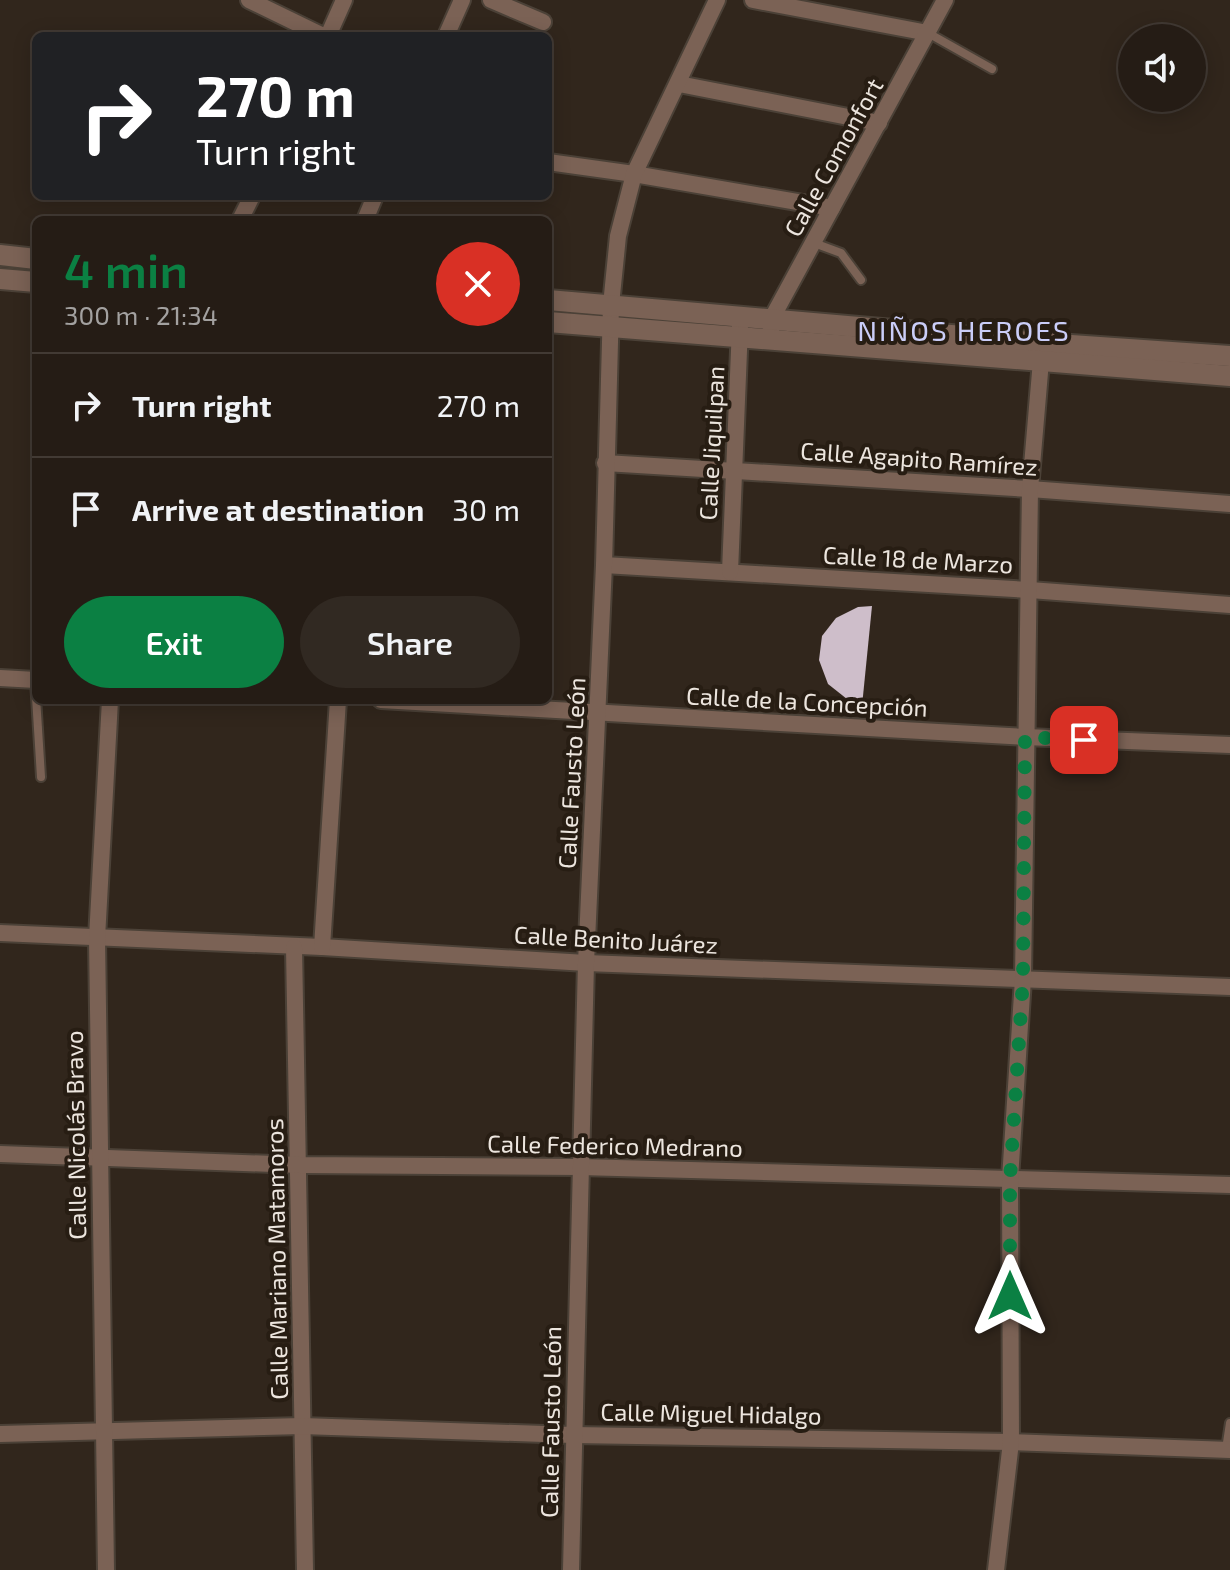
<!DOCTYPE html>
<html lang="en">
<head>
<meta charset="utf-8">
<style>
  :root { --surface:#251c15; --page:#312922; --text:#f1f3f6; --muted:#a3a1a0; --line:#423a34; --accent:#0b8043 }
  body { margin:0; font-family:"Exo 2",sans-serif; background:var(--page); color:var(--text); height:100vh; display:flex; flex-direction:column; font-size:30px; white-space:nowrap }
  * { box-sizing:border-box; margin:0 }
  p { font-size:26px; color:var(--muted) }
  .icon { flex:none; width:44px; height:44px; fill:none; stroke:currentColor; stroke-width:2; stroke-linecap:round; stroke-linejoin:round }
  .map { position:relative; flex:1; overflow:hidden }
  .drawer { position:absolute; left:32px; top:216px; width:520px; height:488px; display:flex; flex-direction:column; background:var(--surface); border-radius:12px; box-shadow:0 4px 20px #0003,0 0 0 2px var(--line) }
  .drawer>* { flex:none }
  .banner { position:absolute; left:32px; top:32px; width:520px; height:168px; border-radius:12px; box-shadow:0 4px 20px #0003,0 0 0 2px var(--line); background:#202124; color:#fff; overflow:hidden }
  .buttons { position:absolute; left:1118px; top:24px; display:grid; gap:16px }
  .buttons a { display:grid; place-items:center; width:88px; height:88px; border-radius:50%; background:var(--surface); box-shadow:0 4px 20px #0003,0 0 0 2px var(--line); font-size:40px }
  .pin { position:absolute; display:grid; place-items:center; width:68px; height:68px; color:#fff; margin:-34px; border-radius:16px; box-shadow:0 4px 12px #0006 }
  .me { position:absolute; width:88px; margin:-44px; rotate:0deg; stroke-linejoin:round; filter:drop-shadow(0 0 6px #0008) }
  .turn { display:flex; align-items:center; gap:28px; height:168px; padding:0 32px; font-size:36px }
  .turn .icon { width:104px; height:104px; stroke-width:2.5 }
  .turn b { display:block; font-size:56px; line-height:68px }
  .round { display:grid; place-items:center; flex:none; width:84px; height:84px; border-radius:42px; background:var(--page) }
  .summary { display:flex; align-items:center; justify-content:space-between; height:136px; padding:0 32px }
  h1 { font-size:48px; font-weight:600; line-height:60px; color:var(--accent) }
  .action { display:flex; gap:16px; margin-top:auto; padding:16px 32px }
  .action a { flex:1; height:92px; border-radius:48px; background:var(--accent); color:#fff; font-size:32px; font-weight:600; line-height:92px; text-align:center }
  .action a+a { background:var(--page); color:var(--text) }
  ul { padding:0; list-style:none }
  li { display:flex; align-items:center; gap:24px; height:104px; padding:0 32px; border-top:2px solid var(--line) }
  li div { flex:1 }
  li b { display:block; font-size:30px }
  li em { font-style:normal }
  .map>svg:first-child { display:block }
  .building { fill:#cebeca }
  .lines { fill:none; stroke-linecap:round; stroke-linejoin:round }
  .service-casing { stroke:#4b4137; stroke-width:12 }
  .minor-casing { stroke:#4b4137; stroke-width:20 }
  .tertiary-casing { stroke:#4b4137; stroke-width:24 }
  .service { stroke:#7b6255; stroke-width:8 }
  .minor { stroke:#7b6255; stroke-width:16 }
  .tertiary { stroke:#7b6255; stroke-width:20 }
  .route { stroke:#0b8043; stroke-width:14; stroke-dasharray:0 25.2 }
  .labels { text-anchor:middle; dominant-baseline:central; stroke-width:8; stroke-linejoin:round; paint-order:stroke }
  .street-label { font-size:24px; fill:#ece5de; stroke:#271d13 }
  .quarter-label { font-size:28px; letter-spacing:2px; fill:#cacdf8; stroke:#271d13 }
</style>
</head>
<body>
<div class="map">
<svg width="1230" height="1570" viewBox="0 0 1230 1570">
  <rect width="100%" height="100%" fill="#31261c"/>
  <polygon class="building" points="872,606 862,706 847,699 828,684 819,660 822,636 836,618 858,607"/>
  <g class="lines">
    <g class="service-casing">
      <g id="service">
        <polyline points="928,33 992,69"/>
        <polyline points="814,243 841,253 861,280"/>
        <polyline points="35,681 41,777"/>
        <polyline points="1226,1449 1230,1423"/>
      </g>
    </g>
    <g class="minor-casing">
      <g id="minor">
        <polyline points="249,0 323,36"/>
        <polyline points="491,0 543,22"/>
        <polyline points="753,0 928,33"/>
        <polyline points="328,36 344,0"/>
        <polyline points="446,36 462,0"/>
        <polyline points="679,84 879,123"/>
        <polyline points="548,162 634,174 832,208"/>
        <polyline points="240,220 252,196"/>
        <polyline points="365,220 375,196"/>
        <polyline points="771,330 772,318 945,0"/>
        <polyline points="605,463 1030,489 1230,504"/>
        <polyline points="604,565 1030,590 1230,605"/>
        <polyline points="730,572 740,326"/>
        <polyline points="0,678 36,680"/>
        <polyline points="381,700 1025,737 1230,745"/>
        <polyline points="0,933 322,947 586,963 1230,987"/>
        <polyline points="294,947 305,1570"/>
        <polyline points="322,947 338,700"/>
        <polyline points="0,1154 300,1165 580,1167 1230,1185"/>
        <polyline points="0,1434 302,1426 573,1435 1011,1442 1230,1450"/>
        <polyline points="106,1570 97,938 110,700"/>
        <polyline points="571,1570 586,963 604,565 611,305 618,236 634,174 717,0"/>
        <polyline points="996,1570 1011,1442 1010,1179 1023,979 1030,489 1042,349"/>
      </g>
    </g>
    <g class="tertiary-casing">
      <g id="tertiary">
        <polyline points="0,255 36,259"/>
        <polyline points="0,279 36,282"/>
        <polyline points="548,300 1042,343 1230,356"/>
        <polyline points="548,322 1230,376"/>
      </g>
    </g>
    <use href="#service" class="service"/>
    <use href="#minor" class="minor"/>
    <use href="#tertiary" class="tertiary"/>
  </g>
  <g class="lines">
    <polyline class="route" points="1010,1296 1010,1179 1023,979 1025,737 1084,740"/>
  </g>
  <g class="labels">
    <g class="street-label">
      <text transform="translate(833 157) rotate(-61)">Calle Comonfort</text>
      <text transform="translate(711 443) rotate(-87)">Calle Jiquilpan</text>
      <text transform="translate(919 458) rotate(4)">Calle Agapito Ramírez</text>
      <text transform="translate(918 559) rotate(3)">Calle 18 de Marzo</text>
      <text transform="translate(807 701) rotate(3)">Calle de la Concepción</text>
      <text transform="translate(571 773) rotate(-87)">Calle Fausto León</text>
      <text transform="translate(616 939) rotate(3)">Calle Benito Juárez</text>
      <text transform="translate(75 1135) rotate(-91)">Calle Nicolás Bravo</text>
      <text transform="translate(615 1145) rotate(1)">Calle Federico Medrano</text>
      <text transform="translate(276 1259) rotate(-91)">Calle Mariano Matamoros</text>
      <text transform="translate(711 1413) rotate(1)">Calle Miguel Hidalgo</text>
      <text transform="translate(550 1422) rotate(-89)">Calle Fausto León</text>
    </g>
    <g class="quarter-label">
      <text x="964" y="330">NIÑOS HEROES</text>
    </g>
  </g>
</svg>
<div class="buttons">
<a><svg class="icon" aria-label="sound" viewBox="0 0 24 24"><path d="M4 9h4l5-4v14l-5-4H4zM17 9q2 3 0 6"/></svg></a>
</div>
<div class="pin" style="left:1084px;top:740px;background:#d93025"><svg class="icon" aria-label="arrive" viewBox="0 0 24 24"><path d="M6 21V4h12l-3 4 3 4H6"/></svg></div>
<svg class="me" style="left:1010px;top:1296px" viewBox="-20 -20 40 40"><path d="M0-17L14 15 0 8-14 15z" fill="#0b8043" stroke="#fff" stroke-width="4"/></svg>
<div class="banner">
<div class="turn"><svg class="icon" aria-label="right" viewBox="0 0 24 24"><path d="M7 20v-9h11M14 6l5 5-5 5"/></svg><div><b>270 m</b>Turn right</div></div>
</div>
<section class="drawer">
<div class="summary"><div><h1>4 min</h1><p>300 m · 21:34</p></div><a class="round" style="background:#d93025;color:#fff"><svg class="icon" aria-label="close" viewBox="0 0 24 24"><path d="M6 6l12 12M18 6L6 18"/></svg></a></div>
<ul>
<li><svg class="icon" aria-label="right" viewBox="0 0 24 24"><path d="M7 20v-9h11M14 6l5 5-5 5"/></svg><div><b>Turn right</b></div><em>270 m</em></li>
<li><svg class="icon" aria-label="arrive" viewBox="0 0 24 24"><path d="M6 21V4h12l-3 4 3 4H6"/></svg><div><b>Arrive at destination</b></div><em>30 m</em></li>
</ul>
<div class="action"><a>Exit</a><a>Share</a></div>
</section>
</div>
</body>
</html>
